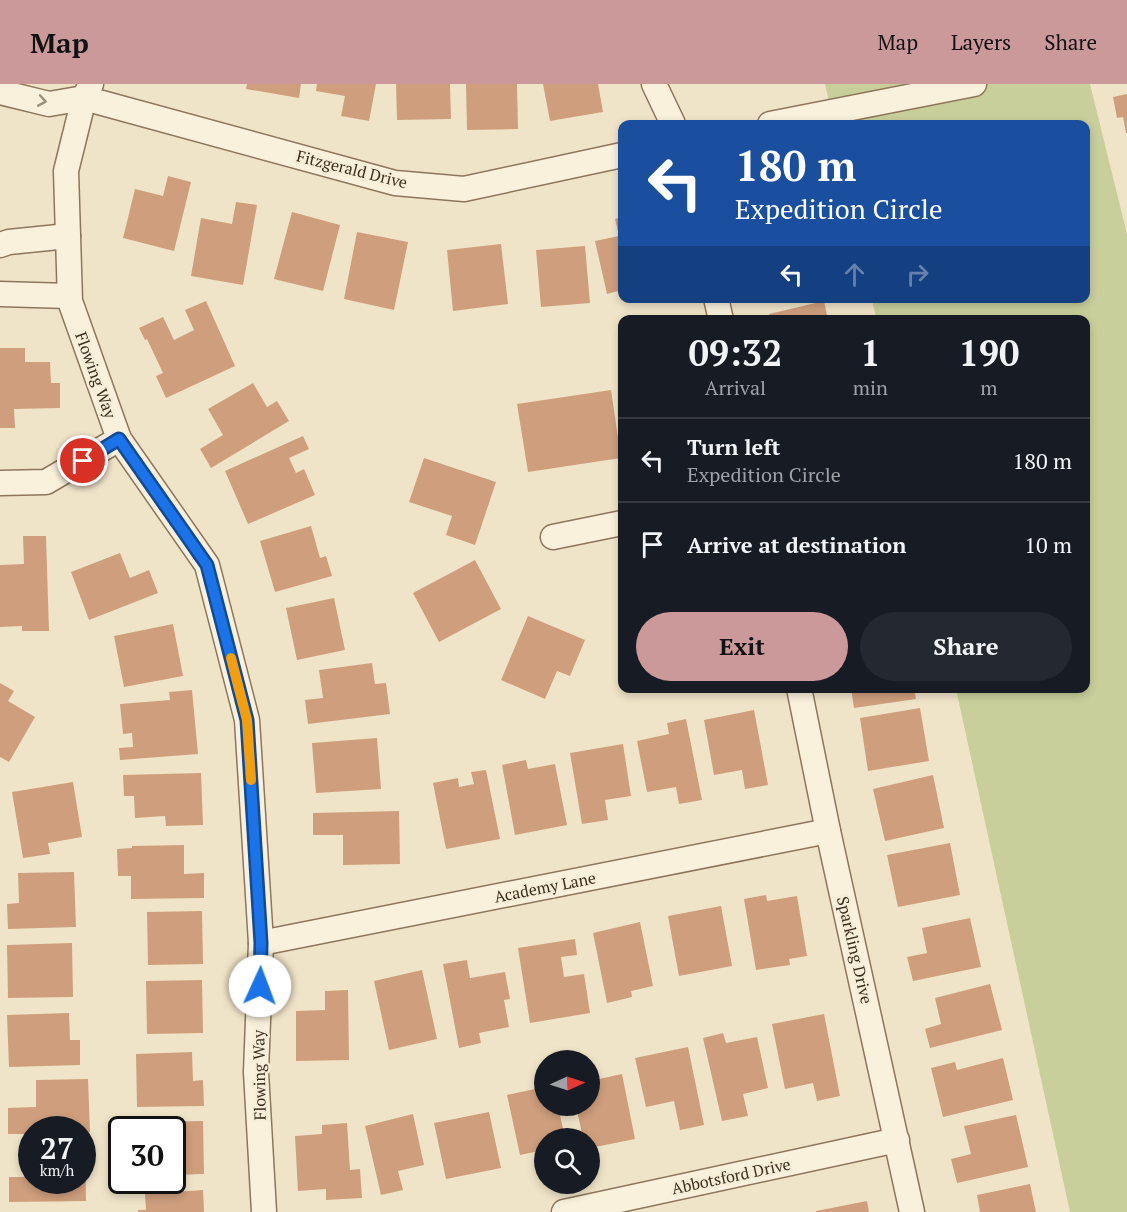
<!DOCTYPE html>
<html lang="en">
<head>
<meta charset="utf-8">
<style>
  :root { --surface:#171b24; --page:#242831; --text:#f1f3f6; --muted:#9ea1a6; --line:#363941; --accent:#cc999b }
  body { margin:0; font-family:"PT Serif",serif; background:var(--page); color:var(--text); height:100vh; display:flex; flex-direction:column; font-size:22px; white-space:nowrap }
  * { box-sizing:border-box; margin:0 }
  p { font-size:20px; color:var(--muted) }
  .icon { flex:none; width:33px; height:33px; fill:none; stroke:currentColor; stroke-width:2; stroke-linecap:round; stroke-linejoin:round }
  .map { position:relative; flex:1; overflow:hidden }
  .side { position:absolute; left:618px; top:231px; width:472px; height:378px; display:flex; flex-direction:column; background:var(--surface); border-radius:12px; box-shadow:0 3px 9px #0003 }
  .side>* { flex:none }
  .banner { position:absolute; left:618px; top:36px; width:472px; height:183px; border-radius:12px; box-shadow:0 3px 9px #0003; background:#1a4fa0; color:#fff; overflow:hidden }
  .needle { width:39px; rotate:87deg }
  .tools { position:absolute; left:534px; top:966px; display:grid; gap:12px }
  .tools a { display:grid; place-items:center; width:66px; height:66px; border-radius:50%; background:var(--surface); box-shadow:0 3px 9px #0003; font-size:30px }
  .speed { position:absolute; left:18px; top:1032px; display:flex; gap:12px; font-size:30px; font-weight:700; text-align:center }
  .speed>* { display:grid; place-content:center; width:78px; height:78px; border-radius:50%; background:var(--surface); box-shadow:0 3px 9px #0003; line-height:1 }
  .speed small { font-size:15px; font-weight:400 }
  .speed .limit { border:3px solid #111; border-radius:9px; background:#fff; color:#111 }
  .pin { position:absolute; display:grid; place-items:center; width:51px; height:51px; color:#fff; margin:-26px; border:3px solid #fff; border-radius:50%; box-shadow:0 2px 6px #0007 }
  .me { position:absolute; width:66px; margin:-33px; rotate:2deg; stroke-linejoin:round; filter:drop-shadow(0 0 4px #0008) }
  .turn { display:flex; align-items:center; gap:21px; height:126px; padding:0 18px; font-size:27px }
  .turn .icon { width:78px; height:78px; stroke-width:2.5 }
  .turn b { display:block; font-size:42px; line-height:51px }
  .lanes { display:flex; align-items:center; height:57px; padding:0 18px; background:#0003; justify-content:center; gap:30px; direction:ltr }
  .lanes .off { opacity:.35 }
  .eta { display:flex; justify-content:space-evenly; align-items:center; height:102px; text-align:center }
  .eta b { font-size:36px; font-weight:700; line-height:42px }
  .action { display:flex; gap:12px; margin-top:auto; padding:12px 18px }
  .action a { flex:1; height:69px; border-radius:36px; background:var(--accent); color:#111; font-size:24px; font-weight:700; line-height:69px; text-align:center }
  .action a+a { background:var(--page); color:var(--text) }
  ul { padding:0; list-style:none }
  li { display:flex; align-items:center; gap:18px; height:84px; padding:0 18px; border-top:2px solid var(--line) }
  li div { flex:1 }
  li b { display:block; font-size:22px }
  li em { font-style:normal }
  header { display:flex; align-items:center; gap:36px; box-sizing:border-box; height:84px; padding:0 30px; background:var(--accent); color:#111 }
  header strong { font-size:28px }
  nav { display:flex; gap:33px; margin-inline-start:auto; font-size:21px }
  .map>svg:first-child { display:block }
  .green { fill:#c9cf9b }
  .building { fill:#cf9f7d }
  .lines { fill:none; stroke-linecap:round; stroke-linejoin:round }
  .minor-casing { stroke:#8d765c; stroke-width:27 }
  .minor { stroke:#faf1dc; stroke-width:24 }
  .oneway { stroke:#9c907e }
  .route-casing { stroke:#114b97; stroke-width:15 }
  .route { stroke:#1a73e8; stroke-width:10 }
  .slow { stroke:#f59e0b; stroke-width:10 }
  .labels { text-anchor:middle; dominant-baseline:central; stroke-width:5; stroke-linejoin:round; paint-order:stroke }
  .street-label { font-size:16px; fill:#3d2e20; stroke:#f7eed8 }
</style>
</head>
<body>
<header>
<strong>Map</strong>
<nav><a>Map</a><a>Layers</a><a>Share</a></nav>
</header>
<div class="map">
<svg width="1127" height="1128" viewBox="0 0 1127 1128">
  <rect width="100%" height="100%" fill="#f0e4c8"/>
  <polygon class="green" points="825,0 1090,0 1127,150 1127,1128 1070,1128 956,605 1086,604 1086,236 876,235 872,215 1086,214 1086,40 834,40"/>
  <g class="building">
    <polygon points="247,0 301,0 299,14 246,5"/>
    <polygon points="317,0 376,0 369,37 341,32 345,12 316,7"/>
    <polygon points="396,0 450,0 451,35 397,36"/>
    <polygon points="466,0 517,0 518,45 467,46"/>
    <polygon points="543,0 598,0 603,28 550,37"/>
    <polygon points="1127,10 1127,49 1126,49 1123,33 1117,34 1113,13"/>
    <polygon points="168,92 191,98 174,167 123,154 135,105 163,112"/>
    <polygon points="236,118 257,121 243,201 191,192 201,134 232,140"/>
    <polygon points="292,128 340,141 323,207 274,195"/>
    <polygon points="622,133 622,206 607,210 595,157 619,152 615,135"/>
    <polygon points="357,148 408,158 394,226 344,215"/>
    <polygon points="501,160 508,220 453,227 447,166"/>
    <polygon points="585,162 590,219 541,223 536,166"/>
    <polygon points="206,217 235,282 166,314 156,292 163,289 147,255 145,256 139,244 163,233 174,256 194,246 185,226"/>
    <polygon points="824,217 828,236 771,236 769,230"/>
    <polygon points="0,264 25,264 25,278 50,278 51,299 60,299 60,324 14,325 15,344 0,344"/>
    <polygon points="253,299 267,323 277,317 289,337 211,384 200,365 223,351 208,325"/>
    <polygon points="611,306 621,374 528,388 517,320"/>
    <polygon points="303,352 309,365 289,374 296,389 304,385 315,411 248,440 225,387"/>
    <polygon points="424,374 496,398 475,461 446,451 452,432 409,418"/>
    <polygon points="311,442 320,474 326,472 332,492 275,508 260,457"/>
    <polygon points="23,452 46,452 49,547 22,547 22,542 0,543 0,481 24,480"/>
    <polygon points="120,469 130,494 149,486 158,509 89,536 71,488"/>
    <polygon points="475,476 501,525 439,558 413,509"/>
    <polygon points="334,514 345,566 297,576 286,524"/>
    <polygon points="528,532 585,556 570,592 557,587 545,615 501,596"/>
    <polygon points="173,540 183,592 124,603 114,552"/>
    <polygon points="372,579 375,600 386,599 390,630 308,640 305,616 323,614 319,586"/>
    <polygon points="0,599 14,607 8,617 35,633 9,678 0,673"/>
    <polygon points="851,604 914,604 916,615 854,624"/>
    <polygon points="192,606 198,670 120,676 119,664 133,663 132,649 123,650 120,620 170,616 169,608"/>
    <polygon points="920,624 929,677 868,687 860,634"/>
    <polygon points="754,626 768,701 745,705 742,686 714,691 704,636"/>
    <polygon points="686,635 702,716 679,720 676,703 647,708 637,657 669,650 667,639"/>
    <polygon points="377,654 381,705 316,709 312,659"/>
    <polygon points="623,660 631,712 605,716 608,736 582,740 570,669"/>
    <polygon points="526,676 528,685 555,680 567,741 515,751 502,681"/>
    <polygon points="486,686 500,755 446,765 433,699 458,694 459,703 474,700 471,688"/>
    <polygon points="201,689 203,741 166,742 165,732 135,734 134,712 124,712 123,691"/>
    <polygon points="933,691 944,744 885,757 873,705"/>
    <polygon points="73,698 82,753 48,759 50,770 23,774 12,708"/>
    <polygon points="399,727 400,780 343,781 343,751 313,751 313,729"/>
    <polygon points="950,759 960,811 898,823 887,771"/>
    <polygon points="184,761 184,790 204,789 204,814 131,815 131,792 118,792 117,765 132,764 132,762"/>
    <polygon points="74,788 76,843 8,845 7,820 19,819 18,789"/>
    <polygon points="766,811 767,817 797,812 807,872 789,875 790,881 756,886 744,815"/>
    <polygon points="721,822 732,882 679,892 668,832"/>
    <polygon points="202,827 203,880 148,881 147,828"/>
    <polygon points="970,834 981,883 913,897 907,873 927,869 922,844"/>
    <polygon points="640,838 653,902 631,907 632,913 607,919 593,849"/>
    <polygon points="575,855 577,871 561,873 564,893 584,890 590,929 530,939 518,864"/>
    <polygon points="72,859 73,913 8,914 7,861"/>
    <polygon points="467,876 470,894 505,888 510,915 504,916 509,943 479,949 481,959 459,964 443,880"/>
    <polygon points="422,886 437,955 389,966 374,897"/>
    <polygon points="202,896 203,949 147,950 146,897"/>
    <polygon points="990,900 1002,946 930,964 925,945 941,940 935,914"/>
    <polygon points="348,906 349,976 296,977 296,927 325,926 325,907"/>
    <polygon points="69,929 70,956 80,956 80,981 9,983 7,931"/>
    <polygon points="824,930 840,1012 817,1017 813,999 785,1005 772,940"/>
    <polygon points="723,949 726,959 757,953 768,1004 743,1010 748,1032 722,1037 703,954"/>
    <polygon points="688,963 704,1041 680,1046 674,1017 646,1023 635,974"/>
    <polygon points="192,968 193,997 203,996 204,1022 137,1023 136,970"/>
    <polygon points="1003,974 1013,1016 943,1033 931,984 955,978 957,986"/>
    <polygon points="622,990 635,1055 590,1064 590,1054 583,1054 576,1022 590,1022 590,997"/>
    <polygon points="88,995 90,1048 82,1048 82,1046 32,1046 32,1050 8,1050 8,1024 36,1023 36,996"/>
    <polygon points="544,1003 544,1022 558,1022 565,1054 544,1054 544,1066 520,1071 507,1011"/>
    <polygon points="489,1028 501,1084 446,1095 434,1039"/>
    <polygon points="413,1030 424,1081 398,1087 403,1106 381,1111 365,1042"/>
    <polygon points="1016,1031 1028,1083 957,1099 951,1075 971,1070 964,1042"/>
    <polygon points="203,1037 204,1090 172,1091 172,1046 145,1046 145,1038"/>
    <polygon points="347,1039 350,1086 360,1085 362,1114 326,1116 326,1105 298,1107 295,1052 322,1050 322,1041"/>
    <polygon points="82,1067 85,1067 86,1117 9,1118 9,1093 27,1093 27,1068 32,1068 32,1096 82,1096"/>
    <polygon points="1030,1100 1036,1128 980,1128 977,1111"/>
    <polygon points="203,1106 204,1128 138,1128 138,1126 146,1126 145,1110"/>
    <polygon points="867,1117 869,1128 816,1128 816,1127"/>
  </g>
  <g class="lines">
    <g class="minor-casing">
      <g id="minor">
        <polyline points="91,0 84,14 66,87 70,217 119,355 207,481 247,636 261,859 256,988 264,1128"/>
        <polyline points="654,0 673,40"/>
        <polyline points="0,8 49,20 84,14 395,99 464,105 622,71"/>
        <polyline points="770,40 974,0"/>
        <polyline points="0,161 9,158 68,152"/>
        <polyline points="0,210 69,212"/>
        <polyline points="716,214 721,236"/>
        <polyline points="0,399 46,398 119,355"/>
        <polyline points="553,453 622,439"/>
        <polyline points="799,604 828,747 912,1128"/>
        <polyline points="261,859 828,747"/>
        <polyline points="564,1128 897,1056"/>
      </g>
    </g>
    <use href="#minor" class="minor"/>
  </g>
  <defs><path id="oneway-chevron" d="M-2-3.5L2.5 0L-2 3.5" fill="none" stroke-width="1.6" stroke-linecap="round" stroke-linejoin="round" transform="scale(1.5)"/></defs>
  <use class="oneway" href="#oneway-chevron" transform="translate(42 17) rotate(10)"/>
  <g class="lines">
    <g class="route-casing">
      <polyline id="route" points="83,377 119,355 207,481 247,636 261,859 260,902"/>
    </g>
    <use href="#route" class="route"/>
    <polyline class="slow" points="231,574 247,636 251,696"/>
  </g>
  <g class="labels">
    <g class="street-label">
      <text transform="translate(352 85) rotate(14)">Fitzgerald Drive</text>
      <text transform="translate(96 291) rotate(70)">Flowing Way</text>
      <text transform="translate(545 803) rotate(-11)">Academy Lane</text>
      <text transform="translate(855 866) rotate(77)">Sparkling Drive</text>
      <text transform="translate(259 991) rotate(-91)">Flowing Way</text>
      <text transform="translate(731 1092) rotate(-12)">Abbotsford Drive</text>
    </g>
  </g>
</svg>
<div class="tools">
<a><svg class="needle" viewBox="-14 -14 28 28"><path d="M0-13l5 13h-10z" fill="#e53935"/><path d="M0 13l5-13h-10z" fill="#9ea1a6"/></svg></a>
<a><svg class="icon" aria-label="search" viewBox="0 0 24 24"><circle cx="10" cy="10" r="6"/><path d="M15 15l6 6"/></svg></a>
</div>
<div class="speed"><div>27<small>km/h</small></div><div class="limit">30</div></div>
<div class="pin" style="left:83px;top:377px;background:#d93025"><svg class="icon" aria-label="arrive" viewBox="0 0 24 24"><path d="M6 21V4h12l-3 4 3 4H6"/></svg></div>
<svg class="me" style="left:260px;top:902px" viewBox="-20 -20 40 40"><circle r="19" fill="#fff"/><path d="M0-13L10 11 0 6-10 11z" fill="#1a73e8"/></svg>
<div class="banner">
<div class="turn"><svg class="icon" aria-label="left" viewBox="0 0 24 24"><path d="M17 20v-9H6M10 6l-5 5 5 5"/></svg><div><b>180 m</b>Expedition Circle</div></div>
<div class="lanes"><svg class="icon" aria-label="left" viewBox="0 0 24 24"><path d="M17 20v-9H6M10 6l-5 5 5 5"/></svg><svg class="icon off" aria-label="ahead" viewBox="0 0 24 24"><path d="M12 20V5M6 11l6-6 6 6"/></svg><svg class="icon off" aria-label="right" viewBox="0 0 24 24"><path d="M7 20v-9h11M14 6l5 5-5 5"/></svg></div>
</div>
<section class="side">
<div class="eta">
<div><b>09:32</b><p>Arrival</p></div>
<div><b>1</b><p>min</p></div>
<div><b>190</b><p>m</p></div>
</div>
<ul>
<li><svg class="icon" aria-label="left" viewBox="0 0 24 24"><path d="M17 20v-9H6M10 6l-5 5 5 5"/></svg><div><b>Turn left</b><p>Expedition Circle</p></div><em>180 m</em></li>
<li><svg class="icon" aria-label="arrive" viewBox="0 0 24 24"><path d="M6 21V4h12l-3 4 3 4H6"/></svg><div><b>Arrive at destination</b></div><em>10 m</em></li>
</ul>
<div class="action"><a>Exit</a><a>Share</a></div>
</section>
</div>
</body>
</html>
